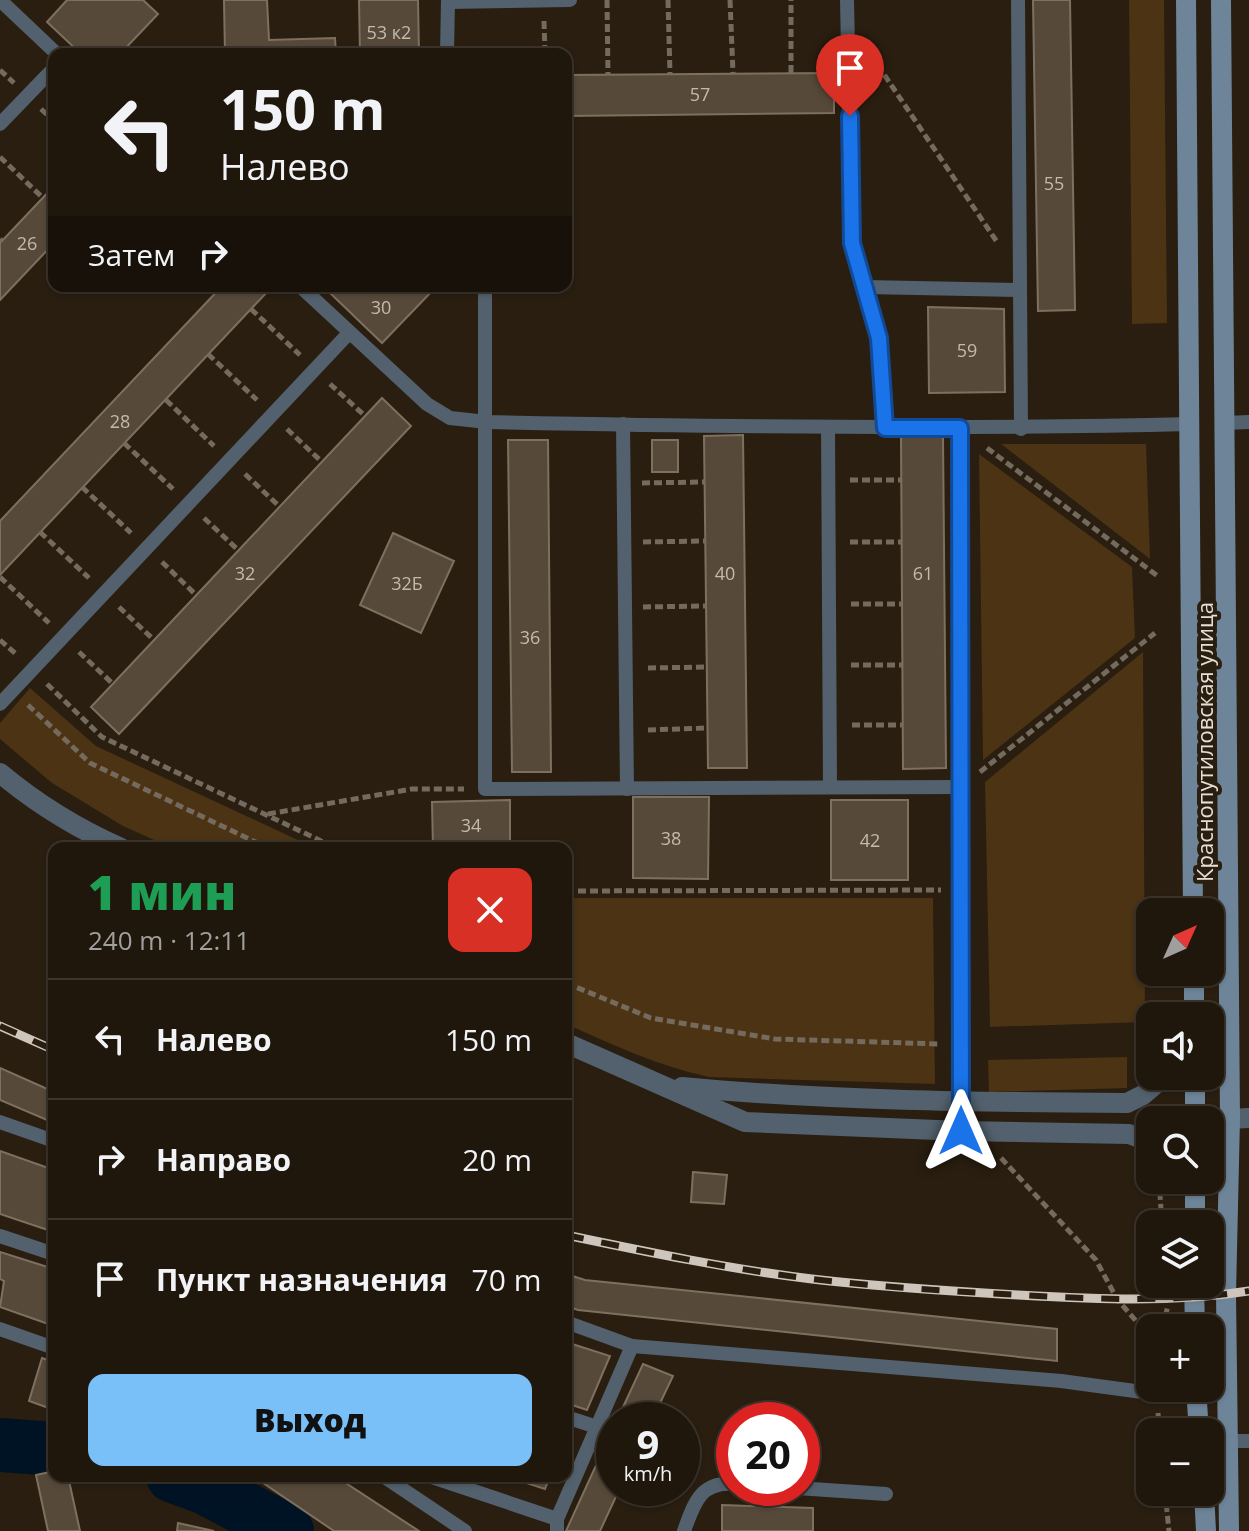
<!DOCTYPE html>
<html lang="ru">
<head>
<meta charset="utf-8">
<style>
  :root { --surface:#1f160c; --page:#2c231a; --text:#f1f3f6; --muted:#a19f9d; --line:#3c352d; --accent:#79bff8 }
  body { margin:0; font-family:"Open Sans",sans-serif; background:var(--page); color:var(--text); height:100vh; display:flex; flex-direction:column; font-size:30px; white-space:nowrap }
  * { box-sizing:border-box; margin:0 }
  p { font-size:26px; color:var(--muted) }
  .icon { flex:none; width:44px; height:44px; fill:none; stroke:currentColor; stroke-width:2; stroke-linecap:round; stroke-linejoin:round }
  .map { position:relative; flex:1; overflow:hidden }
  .panel { position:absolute; left:48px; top:842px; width:524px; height:640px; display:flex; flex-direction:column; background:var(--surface); border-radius:16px; box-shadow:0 2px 6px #0004,0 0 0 2px var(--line) }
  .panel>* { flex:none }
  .banner { position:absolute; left:48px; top:48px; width:524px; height:244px; border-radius:16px; box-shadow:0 2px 6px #0004,0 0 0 2px var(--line); background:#1f160c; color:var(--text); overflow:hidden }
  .needle { width:52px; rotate:45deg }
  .fabs { position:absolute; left:1136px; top:898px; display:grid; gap:16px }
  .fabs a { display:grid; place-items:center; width:88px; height:88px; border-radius:16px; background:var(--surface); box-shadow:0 2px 6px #0004,0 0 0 2px var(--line); font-size:40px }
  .speed { position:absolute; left:596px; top:1402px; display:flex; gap:16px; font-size:40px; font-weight:700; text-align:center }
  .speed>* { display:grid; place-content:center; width:104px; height:104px; border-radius:50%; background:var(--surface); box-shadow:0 2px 6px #0004,0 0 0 2px var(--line); line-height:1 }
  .speed small { font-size:20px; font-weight:400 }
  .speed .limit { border:12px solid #d22; background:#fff; color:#111 }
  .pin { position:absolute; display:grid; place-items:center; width:68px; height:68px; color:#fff; margin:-82px -34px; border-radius:50% 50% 50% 0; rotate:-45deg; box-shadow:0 0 8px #0007 }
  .pin .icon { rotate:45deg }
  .me { position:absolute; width:88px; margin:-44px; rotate:0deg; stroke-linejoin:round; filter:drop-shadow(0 0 6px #0008) }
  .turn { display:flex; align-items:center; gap:28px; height:168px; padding:0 40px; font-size:36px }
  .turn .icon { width:104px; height:104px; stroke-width:2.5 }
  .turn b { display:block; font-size:56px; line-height:68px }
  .then { display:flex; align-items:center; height:76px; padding:0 40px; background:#0003; gap:16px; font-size:30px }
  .round { display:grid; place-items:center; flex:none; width:84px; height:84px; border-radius:16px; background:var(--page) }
  .summary { display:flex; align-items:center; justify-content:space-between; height:136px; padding:0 40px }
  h1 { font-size:48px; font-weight:800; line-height:60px; color:#1e9e55 }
  .primary-button { display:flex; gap:16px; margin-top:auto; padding:16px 40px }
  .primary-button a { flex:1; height:92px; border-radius:16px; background:var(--accent); color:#111; font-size:32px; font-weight:800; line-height:92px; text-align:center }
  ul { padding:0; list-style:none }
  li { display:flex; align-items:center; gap:24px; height:120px; padding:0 40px; border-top:2px solid var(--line) }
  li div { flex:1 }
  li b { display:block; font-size:30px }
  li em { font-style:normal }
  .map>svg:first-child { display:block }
  .green { fill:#4b3313 }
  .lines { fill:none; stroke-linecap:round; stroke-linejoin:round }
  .river { stroke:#001325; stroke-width:54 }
  .building { fill:#564939; stroke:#7e705f; stroke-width:2 }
  .path { stroke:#746a5e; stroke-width:5; stroke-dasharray:8 4; stroke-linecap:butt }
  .service { stroke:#52616d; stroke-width:14 }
  .minor { stroke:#52616d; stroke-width:20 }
  .secondary { stroke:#6e8599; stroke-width:20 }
  .rail-casing { stroke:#cec6bc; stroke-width:9 }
  .rail { stroke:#291e10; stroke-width:6; stroke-dasharray:18; stroke-linecap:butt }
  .route-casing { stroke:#114b97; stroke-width:20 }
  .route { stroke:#1a73e8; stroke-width:14 }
  .labels { text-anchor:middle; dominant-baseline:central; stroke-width:8; stroke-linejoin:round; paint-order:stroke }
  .number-label { font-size:18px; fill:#c3baaf }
  .street-label { font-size:22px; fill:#e7dfd6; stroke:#291e10 }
</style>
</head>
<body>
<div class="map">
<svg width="1249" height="1531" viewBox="0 0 1249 1531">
  <rect width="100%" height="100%" fill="#291e10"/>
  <g class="green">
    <polygon points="1129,0 1164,0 1167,323 1132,324"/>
    <polygon points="1001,444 1146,444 1150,559"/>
    <polygon points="979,454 1132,567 1135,638 983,760"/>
    <polygon points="1143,652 1145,1022 990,1027 985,782"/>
    <polygon points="30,688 96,746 315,848 172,848 123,826 52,783 0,739 0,723"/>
    <path d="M566,898H933L935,1084L709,1077C658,1066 613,1045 566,1024Z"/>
    <polygon points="1127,1057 1127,1088 989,1092 988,1060"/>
  </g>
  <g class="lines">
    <g class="river">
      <polyline points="0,1445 54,1449"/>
      <polyline points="173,1476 206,1488 287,1531"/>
    </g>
  </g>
  <g class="building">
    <polygon points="67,0 143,0 158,14 120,54 81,54 47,22"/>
    <polygon points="224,0 267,0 269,40 335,38 336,54 225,54"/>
    <polygon points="359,0 418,0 419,54 360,54"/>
    <polygon points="1033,0 1070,0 1075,310 1038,311"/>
    <polygon points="834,73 834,113 566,116 566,75"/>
    <polygon points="54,186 54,243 0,300 0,243"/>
    <polygon points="222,286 264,286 269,290 0,575 0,521"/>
    <polygon points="335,286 437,286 382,343 329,292"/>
    <polygon points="928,307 1004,309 1005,392 929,393"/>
    <polygon points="382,398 411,426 119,734 91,707"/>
    <polygon points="743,435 747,768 708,768 704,436"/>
    <polygon points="943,436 946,768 903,769 901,437"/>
    <polygon points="508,440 548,440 551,772 512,772"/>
    <rect x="652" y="440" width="26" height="32"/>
    <polygon points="393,533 454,561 421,633 360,605"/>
    <polygon points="633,797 709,797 708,879 633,878"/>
    <polygon points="510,800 510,848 433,848 432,802"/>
    <rect x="831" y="800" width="77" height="80"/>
    <polygon points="0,1068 54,1092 54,1123 0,1100"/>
    <polygon points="0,1151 54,1170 54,1232 0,1214"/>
    <polygon points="693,1172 727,1175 724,1204 691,1202"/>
    <polygon points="0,1252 54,1269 54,1326 0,1307 4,1281 0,1279"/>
    <polygon points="566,1274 585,1280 1057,1329 1057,1361 578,1310 566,1306"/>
    <polygon points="566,1342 610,1356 587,1410 566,1403"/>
    <polygon points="42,1358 54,1362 54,1410 29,1401"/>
    <polygon points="643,1364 673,1376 652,1420 617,1420"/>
    <polygon points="614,1426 614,1488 620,1488 600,1531 566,1531"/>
    <polygon points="54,1471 54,1476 68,1476 80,1531 48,1531 36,1475"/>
    <polygon points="249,1476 335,1476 419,1531 334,1531 257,1479"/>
    <polygon points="505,1476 550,1476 545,1489"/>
    <polygon points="722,1505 813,1508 813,1531 722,1531"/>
    <polygon points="178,1523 214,1531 177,1531"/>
  </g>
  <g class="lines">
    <g class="path">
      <polyline points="607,0 608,75"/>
      <polyline points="668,0 670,74"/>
      <polyline points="730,0 733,73"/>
      <polyline points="544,21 545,54"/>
      <polyline points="871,55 997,242"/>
      <polyline points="0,70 14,83"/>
      <polyline points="791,73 791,0"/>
      <polyline points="41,109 54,121"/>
      <polyline points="0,157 43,198"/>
      <polyline points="0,239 2,241"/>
      <polyline points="251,309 300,355"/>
      <polyline points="208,354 257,400"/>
      <polyline points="330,384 365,416"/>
      <polyline points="166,400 214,446"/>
      <polyline points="287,429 322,462"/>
      <polyline points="124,443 173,489"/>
      <polyline points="987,448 1159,577"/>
      <polyline points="245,474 280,507"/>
      <polyline points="850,480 901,480"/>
      <polyline points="642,483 705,482"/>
      <polyline points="82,487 131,533"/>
      <polyline points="204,518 238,550"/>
      <polyline points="40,532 89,578"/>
      <polyline points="643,542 706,541"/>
      <polyline points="850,542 901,542"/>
      <polyline points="162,562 196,595"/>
      <polyline points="0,577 49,623"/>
      <polyline points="851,604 902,604"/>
      <polyline points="119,607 154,640"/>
      <polyline points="643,607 706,606"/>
      <polyline points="0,640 17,655"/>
      <polyline points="79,652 113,684"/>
      <polyline points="851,665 902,665"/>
      <polyline points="648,668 707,667"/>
      <polyline points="47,684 102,737 336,848"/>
      <polyline points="28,705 90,763 268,848"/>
      <polyline points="852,725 903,725"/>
      <polyline points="648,730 707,728"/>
      <polyline points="980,772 1155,633"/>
      <polyline points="268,814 412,789 464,789"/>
      <polyline points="566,891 941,890"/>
      <polyline points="566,983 651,1018 775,1039 941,1044"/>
      <polyline points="1001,1158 1096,1260 1117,1299 1150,1337"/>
      <polyline points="1159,1180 1162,1224"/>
      <polyline points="1162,1328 1168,1306"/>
      <polyline points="1158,1413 1159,1432"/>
      <polyline points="1165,1492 1169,1531"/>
    </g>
    <g class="service">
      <polyline points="0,0 57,54"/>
      <polyline points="847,0 852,243 879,338 885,428"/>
      <polyline points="1018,0 1021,429"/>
      <polyline points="448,2 570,0"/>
      <polyline points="447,54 448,0"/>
      <polyline points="0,124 54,68"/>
      <path d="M300,286L427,404L450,418L487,422C721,427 956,430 1190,424"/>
      <polyline points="485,286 485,789 962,787"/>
      <polyline points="865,287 1020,290"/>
      <polyline points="1225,423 1249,422"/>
      <polyline points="623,424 627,789"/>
      <polyline points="828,427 830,787"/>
      <polyline points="960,428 961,1131"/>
      <polyline points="0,704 349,333"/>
      <polyline points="0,1122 54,1141"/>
      <polyline points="0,1236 54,1254"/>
      <polyline points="0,1329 54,1348"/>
      <polyline points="632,1346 1061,1381 1157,1394 1196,1389"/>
      <polyline points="566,1417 597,1427"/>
      <polyline points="1228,1441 1249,1441"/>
      <polyline points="383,1476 465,1531"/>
      <polyline points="429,1476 557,1519"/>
      <polyline points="797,1488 886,1494"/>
      <polyline points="557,1531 557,1519 632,1346 566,1322"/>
      <path d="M684,1531C694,1504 700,1481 734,1484"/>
    </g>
    <g class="minor">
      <path d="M0,773C36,803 78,829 121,848"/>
      <polyline points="566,1043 745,1122 961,1131 1129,1134 1150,1142"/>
      <path d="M682,1087C830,1101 978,1102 1127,1103L1143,1095L1165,1076"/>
      <polyline points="1230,1119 1249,1118"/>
    </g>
    <g class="secondary">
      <polyline points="1186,0 1193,912"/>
      <polyline points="1221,0 1230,1119 1226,1294 1229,1531"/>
      <polyline points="1194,972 1194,1016"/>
      <polyline points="1195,1076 1195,1120"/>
      <polyline points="1195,1224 1195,1180"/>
      <polyline points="1194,1284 1195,1328"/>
      <polyline points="1196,1388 1199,1432"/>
      <polyline points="1204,1492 1206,1531"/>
    </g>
    <g class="rail-casing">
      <g id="rail">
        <polyline points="0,1026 54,1050"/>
        <path d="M566,1235C647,1252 729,1269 812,1279C880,1287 949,1291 1018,1295C1094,1299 1173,1303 1249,1291"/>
      </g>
    </g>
    <use href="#rail" class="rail"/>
  </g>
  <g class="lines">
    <g class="route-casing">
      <polyline id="route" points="850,116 852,243 879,338 885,428 960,428 961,1131"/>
    </g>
    <use href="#route" class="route"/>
  </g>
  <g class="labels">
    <g class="number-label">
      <text x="389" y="32">53 к2</text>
      <text x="700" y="94">57</text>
      <text x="1054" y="183">55</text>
      <text x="27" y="243">26</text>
      <text x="381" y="307">30</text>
      <text x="967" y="350">59</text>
      <text x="120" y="421">28</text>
      <text x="245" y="573">32</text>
      <text x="725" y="573">40</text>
      <text x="923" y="573">61</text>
      <text x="407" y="583">32Б</text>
      <text x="530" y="637">36</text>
      <text x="471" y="825">34</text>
      <text x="671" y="838">38</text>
      <text x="870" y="840">42</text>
    </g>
    <g class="street-label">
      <text transform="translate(1204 742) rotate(-90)">Краснопутиловская улица</text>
    </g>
  </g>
</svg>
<div class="fabs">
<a><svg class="needle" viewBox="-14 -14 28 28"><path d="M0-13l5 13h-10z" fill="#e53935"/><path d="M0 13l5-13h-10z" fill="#a19f9d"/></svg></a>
<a><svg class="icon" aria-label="sound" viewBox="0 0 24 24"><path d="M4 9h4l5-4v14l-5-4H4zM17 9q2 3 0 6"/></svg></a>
<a><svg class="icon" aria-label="search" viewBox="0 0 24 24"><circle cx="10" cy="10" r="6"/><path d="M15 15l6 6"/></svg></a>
<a><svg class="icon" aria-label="layers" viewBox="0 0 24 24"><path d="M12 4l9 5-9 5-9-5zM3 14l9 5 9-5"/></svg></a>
<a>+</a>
<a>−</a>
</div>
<div class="speed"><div>9<small>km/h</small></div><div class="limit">20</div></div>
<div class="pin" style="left:850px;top:116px;background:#d93025"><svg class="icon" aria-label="arrive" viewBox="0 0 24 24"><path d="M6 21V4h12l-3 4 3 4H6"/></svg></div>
<svg class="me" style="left:961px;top:1131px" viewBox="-20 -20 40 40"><path d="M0-17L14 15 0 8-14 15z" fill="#1a73e8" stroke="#fff" stroke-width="4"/></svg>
<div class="banner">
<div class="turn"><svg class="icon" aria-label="left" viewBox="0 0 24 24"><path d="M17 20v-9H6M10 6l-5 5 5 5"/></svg><div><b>150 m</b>Налево</div></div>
<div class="then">Затем<svg class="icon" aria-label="right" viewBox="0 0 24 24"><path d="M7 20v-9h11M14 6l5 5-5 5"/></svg></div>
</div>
<section class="panel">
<div class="summary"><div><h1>1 мин</h1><p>240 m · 12:11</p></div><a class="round" style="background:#d93025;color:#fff"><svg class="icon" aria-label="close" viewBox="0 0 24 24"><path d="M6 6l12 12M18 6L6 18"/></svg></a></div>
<ul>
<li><svg class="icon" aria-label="left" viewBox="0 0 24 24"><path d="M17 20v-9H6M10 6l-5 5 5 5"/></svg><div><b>Налево</b></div><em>150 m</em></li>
<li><svg class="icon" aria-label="right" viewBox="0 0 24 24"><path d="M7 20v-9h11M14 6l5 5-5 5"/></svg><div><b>Направо</b></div><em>20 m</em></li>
<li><svg class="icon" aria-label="arrive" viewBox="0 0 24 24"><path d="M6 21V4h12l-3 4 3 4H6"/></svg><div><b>Пункт назначения</b></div><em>70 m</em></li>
</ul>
<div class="primary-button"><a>Выход</a></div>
</section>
</div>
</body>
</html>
